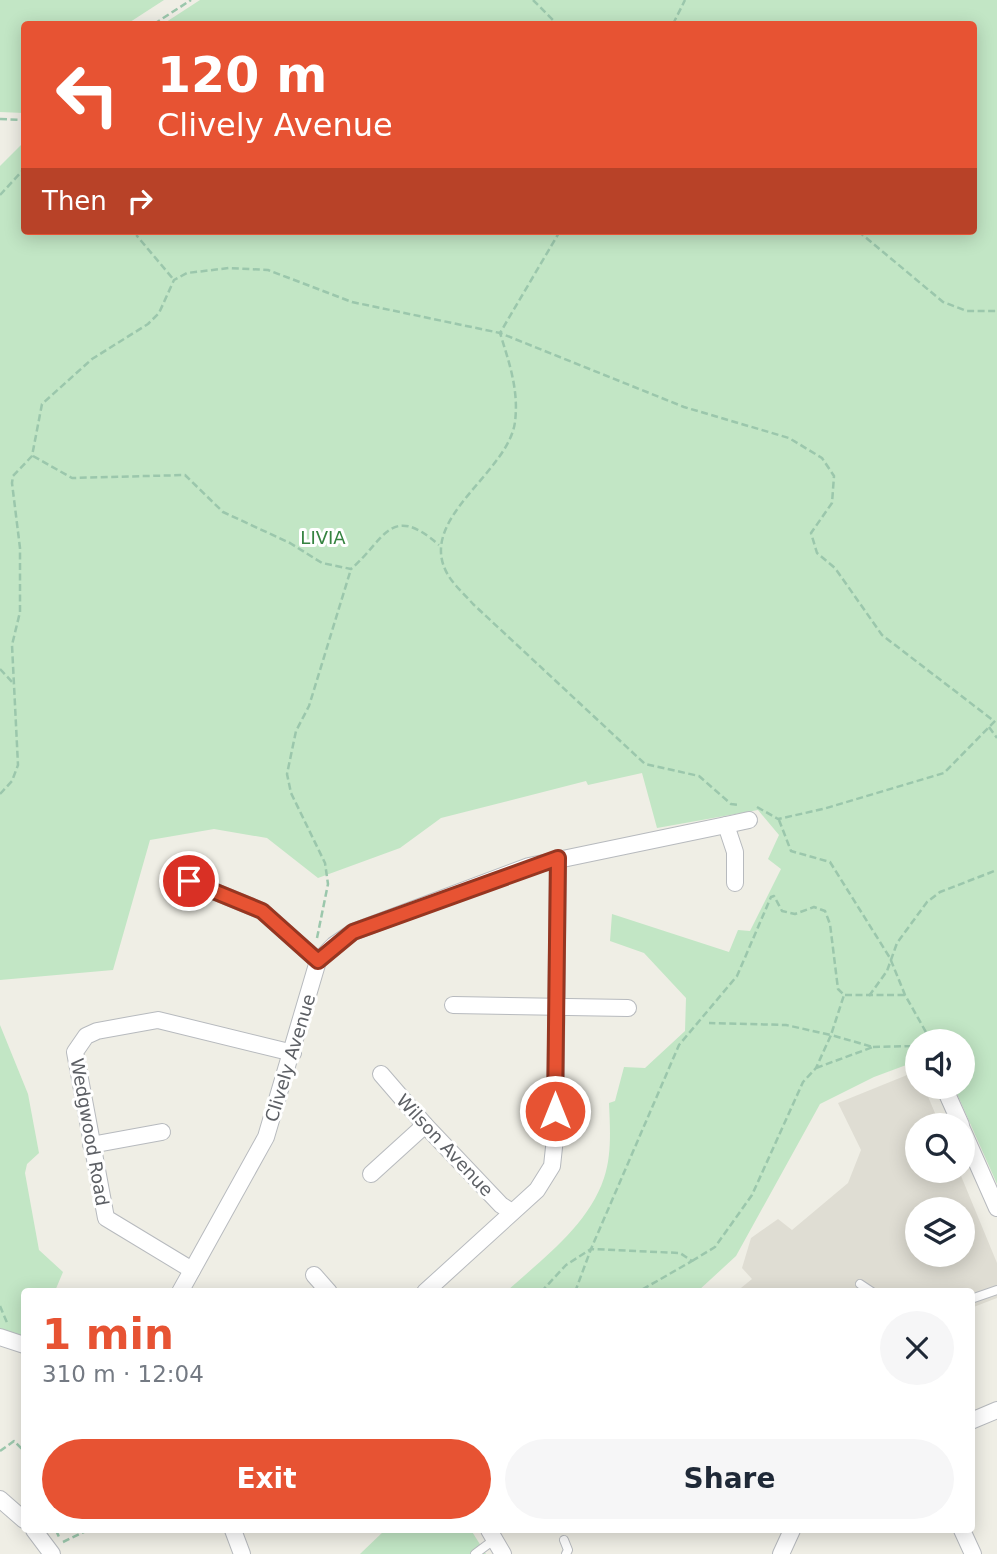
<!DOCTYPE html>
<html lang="en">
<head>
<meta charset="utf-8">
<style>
  :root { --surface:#fff; --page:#f6f6f7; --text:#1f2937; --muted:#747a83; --accent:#e75333 }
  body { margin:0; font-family:"DejaVu Sans",sans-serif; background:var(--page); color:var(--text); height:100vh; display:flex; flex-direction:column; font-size:26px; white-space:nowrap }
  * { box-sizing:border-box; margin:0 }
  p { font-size:23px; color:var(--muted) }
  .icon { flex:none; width:38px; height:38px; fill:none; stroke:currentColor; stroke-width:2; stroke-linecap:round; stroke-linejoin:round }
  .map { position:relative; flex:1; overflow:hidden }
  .drawer { position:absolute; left:21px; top:1288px; width:954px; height:245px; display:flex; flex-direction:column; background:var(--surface); border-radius:7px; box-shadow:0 4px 18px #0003 }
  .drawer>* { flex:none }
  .banner { position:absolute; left:21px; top:21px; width:956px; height:214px; border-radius:7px; box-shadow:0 4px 18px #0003; background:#e75333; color:#fff; overflow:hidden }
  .fabs { position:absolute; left:905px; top:1029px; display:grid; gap:14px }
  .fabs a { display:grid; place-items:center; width:70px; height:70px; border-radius:50%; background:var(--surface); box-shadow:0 4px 18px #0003; font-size:35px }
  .pin { position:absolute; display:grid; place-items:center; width:60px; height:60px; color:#fff; margin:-30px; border:4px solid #fff; border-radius:50%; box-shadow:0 2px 7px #0007 }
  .me { position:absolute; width:77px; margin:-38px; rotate:0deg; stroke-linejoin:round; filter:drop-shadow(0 0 5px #0008) }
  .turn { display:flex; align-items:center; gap:24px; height:147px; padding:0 21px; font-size:32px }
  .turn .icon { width:91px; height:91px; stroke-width:2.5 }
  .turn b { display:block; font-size:49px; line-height:60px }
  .then { display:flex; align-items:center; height:66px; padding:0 21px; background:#0003; gap:14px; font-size:26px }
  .round { display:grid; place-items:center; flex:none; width:74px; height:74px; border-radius:37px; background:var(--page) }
  .summary { display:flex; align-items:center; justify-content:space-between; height:119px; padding:0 21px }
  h1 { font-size:42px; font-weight:700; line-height:52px; color:var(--accent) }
  .action { display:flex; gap:14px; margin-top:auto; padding:14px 21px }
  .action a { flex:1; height:80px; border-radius:42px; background:var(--accent); color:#fff; font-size:28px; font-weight:700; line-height:80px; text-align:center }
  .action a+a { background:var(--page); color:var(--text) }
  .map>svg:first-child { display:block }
  .education { fill:#dfddd3; fill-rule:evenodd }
  .green { fill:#c2e6c5 }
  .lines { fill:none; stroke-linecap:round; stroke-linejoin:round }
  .service-casing { stroke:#b7babe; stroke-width:10 }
  .minor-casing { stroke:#b7babe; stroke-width:18 }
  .path { stroke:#9bc7ac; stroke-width:2.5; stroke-dasharray:7 3.5; stroke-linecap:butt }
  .service { stroke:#fff; stroke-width:8 }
  .minor { stroke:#fff; stroke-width:16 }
  .route-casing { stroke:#963621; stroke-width:18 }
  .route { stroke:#e75333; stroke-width:12 }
  .labels { text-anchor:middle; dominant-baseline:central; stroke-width:6; stroke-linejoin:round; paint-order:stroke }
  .park-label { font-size:18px; fill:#368341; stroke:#fff }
  .street-label { font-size:18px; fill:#5d6065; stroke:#fff }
</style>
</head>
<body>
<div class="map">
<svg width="997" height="1554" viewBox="0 0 997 1554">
  <rect width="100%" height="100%" fill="#efeee5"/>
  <path class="education" d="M917,1071V1087H924L940,1125H917V1171H959L997,1263V1298L971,1308V1292H736L752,1279L742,1268L751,1238L778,1219L792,1230L848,1183L861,1150L838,1103ZM917,1209H962V1255H917Z"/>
  <g class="green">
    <polygon points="0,0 164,0 127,24 24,24 24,113 0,112"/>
    <path d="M200,0H997V1184L954,1087H962V1041H917V1061L874,1077L820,1104L736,1256L698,1291H507C542,1259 588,1226 604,1178C612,1155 610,1127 609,1103L615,1101L624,1067L645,1068L685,1031L686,998L644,953L610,941L612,914L729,952L738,930L750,931L781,869L768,859L779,835L758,810L657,828L642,773L588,785L586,781L441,818L400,848L318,878L267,838L214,829L150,840L113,970L0,980V166L24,142V231H973V24H163Z"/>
    <polygon points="0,1025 28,1094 39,1153 27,1164 25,1173 39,1250 63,1272 55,1291 24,1292 24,1338 0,1329"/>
    <polygon points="385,1530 471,1530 486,1554 360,1554"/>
  </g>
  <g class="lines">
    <g class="service-casing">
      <g id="service">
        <polyline points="860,1284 872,1292"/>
        <polyline points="971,1299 997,1290"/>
        <polyline points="564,1540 568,1550 566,1554"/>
        <polyline points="475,1554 495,1539"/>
      </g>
    </g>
    <g class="minor-casing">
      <g id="minor">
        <polyline points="726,825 749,820"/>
        <polyline points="189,881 262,911 318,961"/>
        <polyline points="453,1005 628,1008"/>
        <polyline points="381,1074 425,1125 501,1205 512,1212"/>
        <polyline points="944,1087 961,1125"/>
        <polyline points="962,1129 997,1208"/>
        <polyline points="91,1145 162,1132"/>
        <polyline points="371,1174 425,1125"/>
        <polyline points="192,1270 106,1218 75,1052 86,1036 97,1031 158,1020 293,1053"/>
        <polyline points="314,1275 329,1292"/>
        <polyline points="180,1292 266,1137 318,961 334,945 353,932 529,866 726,825 735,852 735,883"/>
        <polyline points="425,1292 537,1190 552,1166 555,1138 558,858"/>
        <polyline points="0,1337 24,1345"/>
        <polyline points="971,1421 997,1410"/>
        <polyline points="0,1499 24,1520"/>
        <polyline points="34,1530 52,1554"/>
        <polyline points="233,1530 242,1554"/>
        <polyline points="489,1530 503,1554"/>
        <polyline points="962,1530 973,1554"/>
        <polyline points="781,1554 792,1530"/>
      </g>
    </g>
    <g class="path">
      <polyline points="533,0 557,24"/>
      <polyline points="154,24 191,0"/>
      <polyline points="673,24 685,0"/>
      <polyline points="0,119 24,120"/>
      <polyline points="0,195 24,169"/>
      <polyline points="137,231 137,236 174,280"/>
      <path d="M560,231L500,333C509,362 519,390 515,422C508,474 415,519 448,575C454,585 465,595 473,604L645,764L699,776L731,804L740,805"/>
      <polyline points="858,231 943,302 967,311 997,311"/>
      <path d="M33,456L72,478L185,475L223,512L290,543L322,563L351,569C385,540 390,502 439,545"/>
      <polyline points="0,669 14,684"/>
      <polyline points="989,727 997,738"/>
      <polyline points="0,794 12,781 18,765 12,645 20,612 20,548 12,483 13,476 32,456 42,404 92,359 148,324 159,313 174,280 187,273 229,268 268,270 352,302 500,333 684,407 789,438 822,458 834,476 832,503 811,533 817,553 835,568 882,635 994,721"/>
      <polyline points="757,807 778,819 823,809 944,773 997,719"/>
      <polyline points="779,820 791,851 830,862 890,958 905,995 931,1041"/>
      <polyline points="317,938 328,884 325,863 291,793 287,774 296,731 309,706 351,569"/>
      <polyline points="845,995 905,995"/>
      <polyline points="869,996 887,971 897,943 927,902 940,892 997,870"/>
      <polyline points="873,1047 917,1046"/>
      <polyline points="692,1261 715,1247 752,1195 803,1082 816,1068 831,1035 873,1047 816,1068"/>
      <polyline points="541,1292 566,1265 591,1249 679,1045 737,976 771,897 774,896 782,911 795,914 814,907 825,911 830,924 838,989 844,995 831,1035 786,1025 709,1023"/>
      <polyline points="575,1292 591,1249 680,1253 692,1261 638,1292"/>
      <polyline points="0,1306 8,1325"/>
      <polyline points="0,1451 14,1441 24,1451"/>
      <polyline points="56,1530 59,1537"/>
      <polyline points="63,1542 88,1530"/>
    </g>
    <use href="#service" class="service"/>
    <use href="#minor" class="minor"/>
  </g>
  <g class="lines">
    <g class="route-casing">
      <polyline id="route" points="189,881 262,911 318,961 353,932 558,858 555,1111"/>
    </g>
    <use href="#route" class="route"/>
  </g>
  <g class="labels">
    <g class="park-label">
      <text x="323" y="537">LIVIA</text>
    </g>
    <g class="street-label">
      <text transform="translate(290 1058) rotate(-73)">Clively Avenue</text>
      <text transform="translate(90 1132) rotate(80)">Wedgwood Road</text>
      <text transform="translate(445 1145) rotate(47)">Wilson Avenue</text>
    </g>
  </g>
</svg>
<div class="fabs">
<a><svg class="icon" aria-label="sound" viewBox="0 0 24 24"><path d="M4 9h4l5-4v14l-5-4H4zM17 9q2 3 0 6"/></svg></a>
<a><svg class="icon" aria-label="search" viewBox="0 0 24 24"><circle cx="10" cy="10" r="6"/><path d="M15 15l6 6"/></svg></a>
<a><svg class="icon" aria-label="layers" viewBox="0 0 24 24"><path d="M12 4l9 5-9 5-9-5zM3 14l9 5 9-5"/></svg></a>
</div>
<div class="pin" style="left:189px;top:881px;background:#d93025"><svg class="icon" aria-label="arrive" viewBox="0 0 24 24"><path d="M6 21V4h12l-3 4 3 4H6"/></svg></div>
<svg class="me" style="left:555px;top:1111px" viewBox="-20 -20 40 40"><circle r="17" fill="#e75333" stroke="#fff" stroke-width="3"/><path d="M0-11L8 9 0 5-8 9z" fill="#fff"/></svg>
<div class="banner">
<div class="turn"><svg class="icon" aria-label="left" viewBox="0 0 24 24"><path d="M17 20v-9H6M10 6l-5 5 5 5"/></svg><div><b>120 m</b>Clively Avenue</div></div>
<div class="then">Then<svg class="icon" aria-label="right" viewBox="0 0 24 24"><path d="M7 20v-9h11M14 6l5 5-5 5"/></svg></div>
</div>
<section class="drawer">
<div class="summary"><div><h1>1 min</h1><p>310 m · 12:04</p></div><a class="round"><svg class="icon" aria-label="close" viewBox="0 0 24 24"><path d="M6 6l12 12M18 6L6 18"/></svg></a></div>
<div class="action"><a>Exit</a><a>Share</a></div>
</section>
</div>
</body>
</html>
